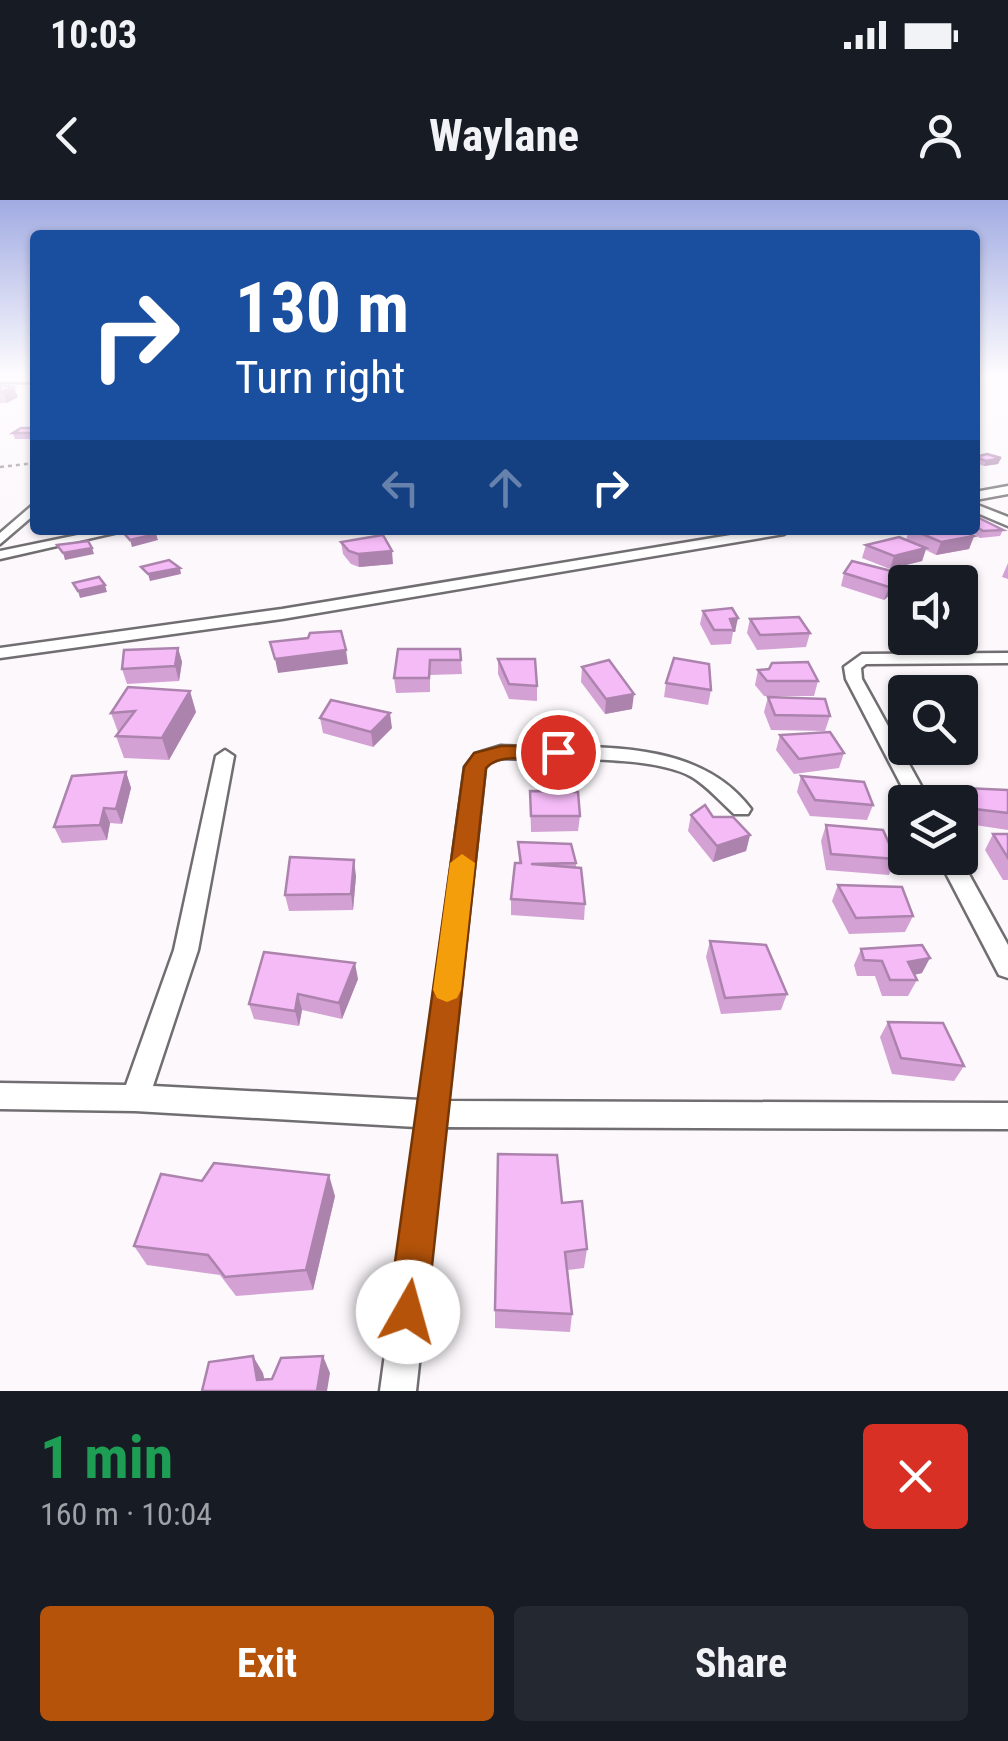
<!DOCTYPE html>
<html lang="en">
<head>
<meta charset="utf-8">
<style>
  :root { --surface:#171b24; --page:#242831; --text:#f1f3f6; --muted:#9ea1a6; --accent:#b45309 }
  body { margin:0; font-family:"Roboto Condensed",sans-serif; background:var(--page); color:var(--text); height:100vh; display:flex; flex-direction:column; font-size:38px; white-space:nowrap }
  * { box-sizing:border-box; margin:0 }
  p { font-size:32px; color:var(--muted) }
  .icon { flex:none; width:55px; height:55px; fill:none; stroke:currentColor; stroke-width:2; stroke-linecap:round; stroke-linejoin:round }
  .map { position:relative; height:1191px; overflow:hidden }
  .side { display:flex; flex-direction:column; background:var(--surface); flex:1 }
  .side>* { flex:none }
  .top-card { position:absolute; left:30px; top:30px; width:950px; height:305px; border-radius:10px; box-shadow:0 2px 8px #0004; background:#1a4fa0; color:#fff; overflow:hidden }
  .tools { position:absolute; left:888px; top:365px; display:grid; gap:20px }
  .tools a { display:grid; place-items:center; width:90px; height:90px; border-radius:10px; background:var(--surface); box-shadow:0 2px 8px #0004; font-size:50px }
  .pin { position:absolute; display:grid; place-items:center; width:85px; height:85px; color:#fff; margin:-42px; border:5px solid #fff; border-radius:50%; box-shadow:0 2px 10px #0007 }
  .me { position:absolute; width:110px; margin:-55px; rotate:7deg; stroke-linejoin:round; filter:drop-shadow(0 0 8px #0008) }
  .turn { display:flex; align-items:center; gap:35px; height:210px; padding:0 40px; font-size:45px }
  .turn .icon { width:130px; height:130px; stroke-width:2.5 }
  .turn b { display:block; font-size:70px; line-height:85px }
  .lanes { display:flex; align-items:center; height:95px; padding:0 40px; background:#0003; justify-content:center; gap:50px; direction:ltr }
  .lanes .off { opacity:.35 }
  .round { display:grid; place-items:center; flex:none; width:105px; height:105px; border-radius:10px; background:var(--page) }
  .headline { display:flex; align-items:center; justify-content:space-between; height:170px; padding:0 40px }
  h1 { font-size:60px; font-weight:700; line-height:75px; color:#1e9e55 }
  .button { display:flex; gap:20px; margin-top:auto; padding:20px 40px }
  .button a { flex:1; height:115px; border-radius:10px; background:var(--accent); color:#fff; font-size:40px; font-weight:700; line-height:115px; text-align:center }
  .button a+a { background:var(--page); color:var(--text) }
  .status { display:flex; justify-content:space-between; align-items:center; height:70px; padding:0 50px; background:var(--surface); direction:ltr }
  .status svg { height:28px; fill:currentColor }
  header { display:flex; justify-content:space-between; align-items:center; height:130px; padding:0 40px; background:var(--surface); font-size:45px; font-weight:700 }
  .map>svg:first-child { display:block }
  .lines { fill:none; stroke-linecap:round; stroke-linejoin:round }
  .minor-casing { stroke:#716e71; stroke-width:5 }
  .path { stroke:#8d8a8d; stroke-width:2.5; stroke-dasharray:4 4; stroke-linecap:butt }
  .minor { fill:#fff; fill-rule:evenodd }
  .wall { fill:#d3a1d4 }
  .shaded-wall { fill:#ac83ad }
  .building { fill:#f5bbf7; stroke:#ac83ad; stroke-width:2.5 }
  .route { fill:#b45309; stroke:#753606; stroke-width:2.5 }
  .slow { fill:#f59e0b }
</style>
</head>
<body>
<div class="status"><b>10:03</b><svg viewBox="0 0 49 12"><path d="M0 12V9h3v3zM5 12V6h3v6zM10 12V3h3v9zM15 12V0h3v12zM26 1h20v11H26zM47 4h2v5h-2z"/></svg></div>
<header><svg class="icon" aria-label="back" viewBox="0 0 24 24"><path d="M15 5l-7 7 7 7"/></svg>Waylane<svg class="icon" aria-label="person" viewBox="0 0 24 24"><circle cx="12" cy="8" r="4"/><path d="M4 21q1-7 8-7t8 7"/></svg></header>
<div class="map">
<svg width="1008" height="1191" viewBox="0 0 1008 1191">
  <rect width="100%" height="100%" fill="#fcf8fc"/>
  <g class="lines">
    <g class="minor-casing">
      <g id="minor">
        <rect x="0" y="176" width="35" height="6"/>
        <polygon points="1008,286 1008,294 975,300 975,292"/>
        <polygon points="35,303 35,314 0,344 0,333"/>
        <polygon points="975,304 1008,317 1008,326 975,312"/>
        <polygon points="102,330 127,330 0,359 0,351"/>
        <polygon points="761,330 790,330 784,334 282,419 0,458 0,448 282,409"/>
        <polygon points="1008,453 1008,463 866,464 861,468 862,479 930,602 910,602 846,479 844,467 862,454"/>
        <path d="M501,546C584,549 695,534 751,609L748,614H734C721,602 707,586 692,577C652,554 550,560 502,558L489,562L485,568L448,901L1008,903V929L445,927L416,1191H380L416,927L135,911L0,909V883L126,885L174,750L216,556L225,550L234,556L198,750L153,886L420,900L465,567L475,554Z"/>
        <polygon points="938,658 960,658 1008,745 1008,778 999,775"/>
      </g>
    </g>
    <polyline class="path" points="0,267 35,263"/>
    <use href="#minor" class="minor"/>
  </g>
  <g class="wall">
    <polygon points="0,185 18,197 7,203 0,203"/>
    <polygon points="35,228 35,239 15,239 13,233"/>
    <polygon points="975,256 1001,258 998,264 984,266 975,263"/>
    <polygon points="975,318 1003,330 1000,336 980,338 968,330 975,330"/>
    <polygon points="909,330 962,330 974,336 969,349 936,355 926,350 922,361 890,369 862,358 866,345 906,340"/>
    <polygon points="341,342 393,364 359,367 351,364 343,354"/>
    <polygon points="1008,363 1008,379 1002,377"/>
    <polygon points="844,373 899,387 884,400 841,386"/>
    <polygon points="732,408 735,432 733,432 731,444 711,445 700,424 703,411"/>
    <polygon points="750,419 810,433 806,447 757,450 747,433"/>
    <polygon points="178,448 182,462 179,481 127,484 122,469"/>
    <polygon points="398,449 460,449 462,474 430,475 430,492 396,493 394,478"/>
    <polygon points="498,459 537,486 537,501 509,499 498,474"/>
    <polygon points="582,467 632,509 605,514 581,482"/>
    <polygon points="758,470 818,481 814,496 764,496 755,485"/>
    <polygon points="666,483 711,490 708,505 664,497"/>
    <polygon points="128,487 196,512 169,560 124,558 116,536 118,532 111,513"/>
    <polygon points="768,497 830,516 825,531 771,530 764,512"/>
    <polygon points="320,518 392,528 373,547 323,533"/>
    <polygon points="780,535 844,553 839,568 794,574 776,550"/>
    <polygon points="126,572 131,588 122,624 110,623 107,640 62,643 54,627"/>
    <polygon points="801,576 873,605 867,620 810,616 797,592"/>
    <polygon points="964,588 1008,590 1008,630 968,624 960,610 960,602 957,602"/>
    <polygon points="530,591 580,616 578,631 531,632"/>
    <polygon points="691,615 713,617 750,635 746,651 713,662 688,631"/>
    <polygon points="826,625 896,659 889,675 826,670 821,641"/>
    <polygon points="993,634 1008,634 1008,680 1003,680 985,650"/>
    <polygon points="518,642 576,663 576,668 585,704 584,720 511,715 511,699 519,663"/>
    <polygon points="356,676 353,710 289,711 285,695"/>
    <polygon points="838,685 913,716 905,732 849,734 832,701"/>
    <polygon points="710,741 787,794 781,810 721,814 706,757"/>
    <polygon points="861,749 922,773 914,775 917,780 908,796 882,796 875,776 857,776 854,765"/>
    <polygon points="358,779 342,819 302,810 299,826 254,819 249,804"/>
    <polygon points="888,822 964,866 954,881 892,874 880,837"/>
    <polygon points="202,981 335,996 313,1090 236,1096 220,1075 147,1065 134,1046"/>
    <polygon points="562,1003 587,1049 584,1068 568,1070 572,1114 570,1132 495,1128 495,1110"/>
  </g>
  <g class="shaded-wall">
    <polygon points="14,187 18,197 7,203 3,193"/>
    <polygon points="1001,258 998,264 984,266 986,261"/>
    <polygon points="48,330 71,330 50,334"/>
    <polygon points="156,334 158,340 132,347 130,340"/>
    <polygon points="974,336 969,349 936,355 941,342"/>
    <polygon points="92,348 94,354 65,360 63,353"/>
    <polygon points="926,348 922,361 890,369 894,356"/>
    <polygon points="392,351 393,364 359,367 358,354"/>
    <polygon points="180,368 181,374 150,381 148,374"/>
    <polygon points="903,374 899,387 884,400 889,387"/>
    <polygon points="105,385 107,392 80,398 78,391"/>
    <polygon points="738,418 735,432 733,432 730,419"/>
    <polygon points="178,448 182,462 179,481 175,466"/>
    <polygon points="346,450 348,464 278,473 275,459"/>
    <polygon points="190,491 196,512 169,560 162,538"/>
    <polygon points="634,494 632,509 605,514 606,499"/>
    <polygon points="390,513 392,528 373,547 371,532"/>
    <polygon points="126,572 131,588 122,624 116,609"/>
    <polygon points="104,608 110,623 107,640 100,625"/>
    <polygon points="750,635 746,651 713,662 717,646"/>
    <polygon points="354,660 356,676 353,710 351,694"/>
    <polygon points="930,758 922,773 900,778 908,762"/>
    <polygon points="355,763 358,779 342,819 339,803"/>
    <polygon points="298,794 302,810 299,826 295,811"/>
    <polygon points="329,975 335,996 313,1090 306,1070"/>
    <polygon points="253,1156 263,1173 267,1191 257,1180"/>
    <polygon points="323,1156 330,1173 327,1191 317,1191"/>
  </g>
  <g class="building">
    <polygon points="0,185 14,187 0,193"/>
    <polygon points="21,228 35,228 35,233 13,233"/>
    <polygon points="987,254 1001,258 986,261 975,257"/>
    <polygon points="975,318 979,318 1003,330 983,331 975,326"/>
    <polygon points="135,330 152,330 156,334 130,340 123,332"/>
    <polygon points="913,330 962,330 974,336 941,342"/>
    <polygon points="383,335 392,351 358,354 349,351 341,342"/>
    <polygon points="899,337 926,348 894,356 866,345"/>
    <polygon points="88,341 92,348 63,353 57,345"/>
    <polygon points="169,360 180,368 148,374 141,367"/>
    <polygon points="852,361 903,374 889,387 844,373"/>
    <polygon points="99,377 105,385 78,391 73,383"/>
    <polygon points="732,408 738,418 730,419 734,430 714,430 703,411"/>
    <polygon points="799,417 810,433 760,435 750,419"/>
    <polygon points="341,431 346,450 275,459 270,442 308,438 310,433"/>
    <polygon points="178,448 175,466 122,469 124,450"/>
    <polygon points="398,449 460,449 461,460 430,460 429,478 394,478"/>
    <polygon points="674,458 709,464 711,490 666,483"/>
    <polygon points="498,459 535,459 537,486 509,484"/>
    <polygon points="609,460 634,494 606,499 582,467"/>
    <polygon points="808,462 818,481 767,481 758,470 769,469 772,463"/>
    <polygon points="128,487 190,491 162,538 116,536 135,511 111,513"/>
    <polygon points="768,497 825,499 830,516 775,515"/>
    <polygon points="331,500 390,513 371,532 320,518"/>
    <polygon points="830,532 844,553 799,559 780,535"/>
    <polygon points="126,572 116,609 104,608 100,625 54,627 72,576"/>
    <polygon points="801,576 864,582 873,605 815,600"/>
    <polygon points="964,588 1008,590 1008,613 975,609"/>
    <polygon points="530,591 578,592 580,616 531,616"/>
    <polygon points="705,605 713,617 733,617 750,635 717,646 691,615"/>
    <polygon points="826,625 883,630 896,659 831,654"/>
    <polygon points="993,634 1008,634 1008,658"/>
    <polygon points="518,642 571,644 576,663 531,664 581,668 585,704 511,699 515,663 521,663"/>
    <polygon points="290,657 354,660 351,694 285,695"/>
    <polygon points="838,685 902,687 913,716 856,718"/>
    <polygon points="710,741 766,745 787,794 725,798"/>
    <polygon points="922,745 930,758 908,762 917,780 890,780 882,761 864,760 861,749"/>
    <polygon points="264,752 355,763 339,803 298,794 295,811 249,804"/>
    <polygon points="888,822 943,823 964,866 901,858"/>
    <polygon points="498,954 557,955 562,1003 582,1001 587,1049 565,1052 572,1114 495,1110"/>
    <polygon points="214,963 329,975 306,1070 225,1077 208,1055 134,1046 161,974 202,981"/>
    <polygon points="253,1156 257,1180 272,1179 281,1158 323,1156 317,1191 202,1191 209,1162"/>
  </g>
  <linearGradient id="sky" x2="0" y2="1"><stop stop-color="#a1abe2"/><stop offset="0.51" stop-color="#fefcfe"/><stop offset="1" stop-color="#fefcfe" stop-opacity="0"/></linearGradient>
  <rect width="1008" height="343" fill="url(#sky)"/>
  <path class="route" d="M501,546H558L568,552C547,571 507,546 486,568L427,1112L421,1125L408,1131L394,1125L388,1112L464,567L474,553Z"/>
  <polygon class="slow" points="462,654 475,663 461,790 457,798 447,802 437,798 433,790 450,663"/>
</svg>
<div class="tools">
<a><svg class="icon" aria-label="sound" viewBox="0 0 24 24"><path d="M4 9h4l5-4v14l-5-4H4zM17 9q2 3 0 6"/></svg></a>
<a><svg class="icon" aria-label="search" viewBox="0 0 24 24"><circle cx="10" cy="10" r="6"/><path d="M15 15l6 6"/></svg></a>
<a><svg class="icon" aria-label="layers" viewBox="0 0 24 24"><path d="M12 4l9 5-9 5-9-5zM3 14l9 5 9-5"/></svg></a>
</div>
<div class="pin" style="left:558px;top:552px;background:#d93025"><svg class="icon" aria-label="arrive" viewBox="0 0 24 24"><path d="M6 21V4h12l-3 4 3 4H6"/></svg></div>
<svg class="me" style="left:408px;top:1112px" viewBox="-20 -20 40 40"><circle r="19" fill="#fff"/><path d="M0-13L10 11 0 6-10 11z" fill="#b45309"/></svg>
<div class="top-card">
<div class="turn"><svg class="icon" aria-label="right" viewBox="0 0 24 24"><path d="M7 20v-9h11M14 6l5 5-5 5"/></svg><div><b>130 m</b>Turn right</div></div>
<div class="lanes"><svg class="icon off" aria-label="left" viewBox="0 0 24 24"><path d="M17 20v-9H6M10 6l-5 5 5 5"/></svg><svg class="icon off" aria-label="ahead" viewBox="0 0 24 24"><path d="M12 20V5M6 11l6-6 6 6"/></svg><svg class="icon" aria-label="right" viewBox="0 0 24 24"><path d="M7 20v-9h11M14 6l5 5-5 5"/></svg></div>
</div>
</div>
<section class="side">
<div class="headline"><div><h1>1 min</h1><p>160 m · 10:04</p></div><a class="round" style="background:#d93025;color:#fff"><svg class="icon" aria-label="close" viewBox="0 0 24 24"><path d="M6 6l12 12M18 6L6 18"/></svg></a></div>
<div class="button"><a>Exit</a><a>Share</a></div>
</section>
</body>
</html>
